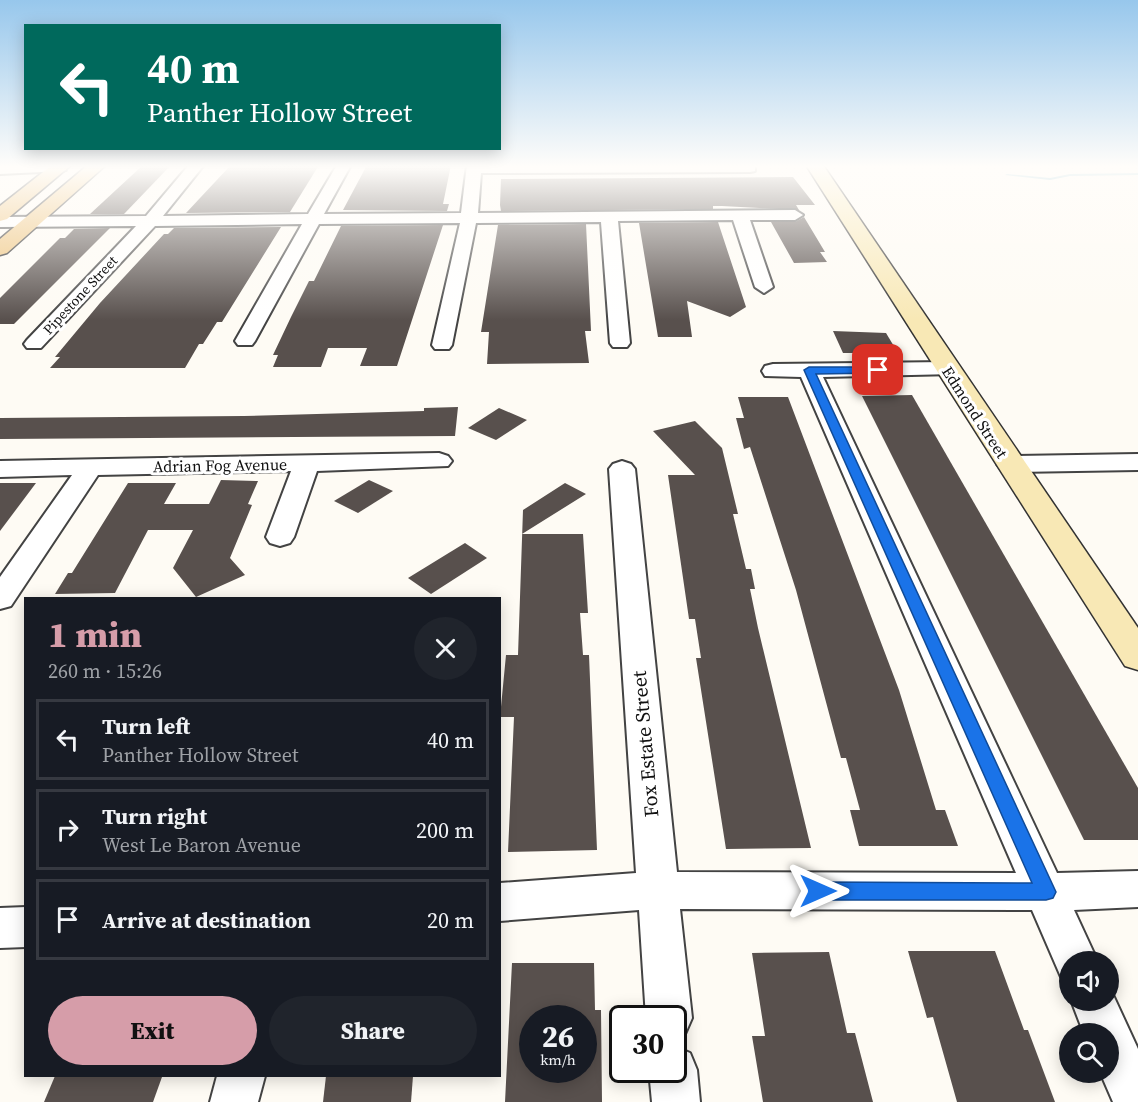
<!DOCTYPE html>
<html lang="en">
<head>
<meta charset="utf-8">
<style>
  :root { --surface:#171b24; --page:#20242c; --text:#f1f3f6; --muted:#9ea1a6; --line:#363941; --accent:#d69da9 }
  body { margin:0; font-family:"Source Serif 4",serif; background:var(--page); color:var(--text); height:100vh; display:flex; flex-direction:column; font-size:22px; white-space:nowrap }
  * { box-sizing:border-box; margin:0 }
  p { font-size:20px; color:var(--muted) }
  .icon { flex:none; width:33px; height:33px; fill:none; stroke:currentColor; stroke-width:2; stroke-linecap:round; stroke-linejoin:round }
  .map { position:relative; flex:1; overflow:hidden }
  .side { position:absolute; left:24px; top:597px; width:477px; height:480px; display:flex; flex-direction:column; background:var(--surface); border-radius:0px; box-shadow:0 3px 15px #0003 }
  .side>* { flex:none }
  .guide { position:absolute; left:24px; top:24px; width:477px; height:126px; border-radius:0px; box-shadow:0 3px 15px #0003; background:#00695c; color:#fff; overflow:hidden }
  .tools { position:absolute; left:1059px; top:951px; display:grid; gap:12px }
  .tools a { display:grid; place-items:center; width:60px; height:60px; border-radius:50%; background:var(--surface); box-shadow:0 3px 15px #0003; font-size:30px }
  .speed { position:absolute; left:519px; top:1005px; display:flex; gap:12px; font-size:30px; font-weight:700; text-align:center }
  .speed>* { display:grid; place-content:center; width:78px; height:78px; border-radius:50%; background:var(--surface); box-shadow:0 3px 15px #0003; line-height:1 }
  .speed small { font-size:15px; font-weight:400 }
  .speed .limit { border:3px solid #111; border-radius:9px; background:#fff; color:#111 }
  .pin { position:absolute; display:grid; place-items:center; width:51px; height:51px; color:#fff; margin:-26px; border-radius:12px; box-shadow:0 3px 9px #0006 }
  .me { position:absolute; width:66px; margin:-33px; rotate:90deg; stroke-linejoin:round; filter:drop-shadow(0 0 4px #0008) }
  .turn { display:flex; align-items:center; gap:21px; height:126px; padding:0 24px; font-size:27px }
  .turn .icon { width:78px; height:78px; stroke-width:2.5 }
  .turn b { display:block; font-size:42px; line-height:51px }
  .round { display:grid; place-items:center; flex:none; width:63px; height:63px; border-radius:32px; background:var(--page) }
  .headline { display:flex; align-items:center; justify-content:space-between; height:102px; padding:0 24px }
  h1 { font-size:36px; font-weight:800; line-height:45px; color:var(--accent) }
  .button { display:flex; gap:12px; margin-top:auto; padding:12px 24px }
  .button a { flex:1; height:69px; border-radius:36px; background:var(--accent); color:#111; font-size:24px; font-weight:800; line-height:69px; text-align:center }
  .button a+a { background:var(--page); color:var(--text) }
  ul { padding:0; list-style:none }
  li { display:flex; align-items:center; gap:18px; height:81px; margin:0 12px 9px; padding:0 12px; border:3px solid var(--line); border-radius:0px }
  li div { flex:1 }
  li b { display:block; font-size:22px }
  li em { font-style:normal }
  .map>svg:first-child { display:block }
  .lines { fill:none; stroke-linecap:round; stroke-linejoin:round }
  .stream { fill:#4aa2c2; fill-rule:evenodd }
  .building { fill:#58504d; fill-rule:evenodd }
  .street-casing { stroke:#434343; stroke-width:4 }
  .secondary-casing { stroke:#323232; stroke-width:3 }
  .primary-casing { stroke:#212121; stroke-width:3 }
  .street { fill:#fff; fill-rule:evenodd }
  .secondary { fill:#f8e8b5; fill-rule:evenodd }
  .primary { fill:#ecc076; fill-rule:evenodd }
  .route { fill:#1a73e8; stroke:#114b97; stroke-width:1.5 }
  .labels { text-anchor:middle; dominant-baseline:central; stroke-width:6; stroke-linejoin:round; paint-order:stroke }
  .far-street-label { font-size:14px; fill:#101010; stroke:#fff }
  .street-label { font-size:16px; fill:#101010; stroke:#fff }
  .near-street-label { font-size:20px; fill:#101010; stroke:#fff }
</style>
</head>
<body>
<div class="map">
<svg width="1138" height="1102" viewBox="0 0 1138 1102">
  <rect width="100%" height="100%" fill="#fefbf4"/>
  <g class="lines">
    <polygon class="stream" points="1138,173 1138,175 1070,176 1050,180 1005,175 1007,174 1050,178 1070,174"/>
  </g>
  <g class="building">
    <polygon points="143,165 171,165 124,214 90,214"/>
    <polygon points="293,165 319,165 290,212 186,213 229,167"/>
    <polygon points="367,165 451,165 443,204 449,204 447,211 343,210"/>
    <polygon points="793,177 815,205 796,205 799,210 722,206 713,206 713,209 501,211 500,205 501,179"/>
    <polygon points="804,217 825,252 820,252 827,262 794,263 771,222 795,222"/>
    <polygon points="718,222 746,307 730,317 687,301 692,337 658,337 639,223"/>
    <polygon points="586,224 591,331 585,331 589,363 487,364 489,332 481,332 498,225"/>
    <polygon points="443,225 397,366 360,366 367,348 328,348 321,367 273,367 278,355 273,355 291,317 309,281 314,281 341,226"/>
    <polygon points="281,227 222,322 217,322 203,344 199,344 185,368 50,368 60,357 55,357 100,303 164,234 168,234 174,228"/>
    <polygon points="110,228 14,324 0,324 0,298 60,238 65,238 74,229"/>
    <polygon points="833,331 886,333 898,353 843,353"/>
    <polygon points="912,395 1138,788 1138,840 1084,840 862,396"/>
    <polygon points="738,397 788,397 899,690 936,810 945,810 958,846 859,846 850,810 860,810 846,758 841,758 796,590 750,447 744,449 736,418 744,418"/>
    <polygon points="458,407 455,436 0,439 0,418 244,416 424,411 424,408"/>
    <polygon points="499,408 527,420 496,440 468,428"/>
    <polygon points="695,421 722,448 738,514 733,514 746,569 751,569 755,589 750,589 758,628 811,848 726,849 696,658 701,658 695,619 689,619 668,475 695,475 653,431"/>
    <polygon points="221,480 258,481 248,504 252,505 230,558 245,575 196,597 173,568 193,530 148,530 115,593 55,594 68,573 72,573 128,483 176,483 164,504 209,504"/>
    <polygon points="369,480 393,491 358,513 334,501"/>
    <polygon points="0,483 36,483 0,531"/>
    <polygon points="565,483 586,494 522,534 583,534 588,613 580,613 583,655 589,655 597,850 508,852 514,717 500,717 506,655 518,655 523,510"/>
    <polygon points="465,543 487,558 431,594 408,578"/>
    <polygon points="908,951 995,951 1024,1030 1028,1030 1055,1102 957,1102 933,1017 927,1018"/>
    <polygon points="829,952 847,1033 855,1033 873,1102 763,1102 752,1036 765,1036 752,953"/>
    <path d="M512,963H594L595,1010H601L602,1102H505ZM532,1018H584V1070H532Z"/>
    <polygon points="55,1076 114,1076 162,1077 153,1102 44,1102"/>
    <polygon points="326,1076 413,1076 411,1102 323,1102"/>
  </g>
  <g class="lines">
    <g class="street-casing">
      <g id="street">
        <polygon points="67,165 66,170 61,171 0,174 0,166"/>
        <polygon points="189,165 204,165 163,216 308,214 337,165 351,165 324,214 461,213 467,165 755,165 755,171 750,172 481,173 478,213 795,210 803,215 795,220 750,220 773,287 764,293 755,287 733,220 618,221 630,343 627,347 613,347 610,343 601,222 476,223 452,345 449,349 435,349 432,345 460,223 319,224 255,341 252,345 238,345 235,341 302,224 155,226 41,348 27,348 24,344 27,340 136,226 0,227 0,217 146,216"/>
        <polygon points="947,362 955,364 958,369 955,374 823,377 1057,873 1138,871 1138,907 1074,910 1098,962 1070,962 1070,980 1061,977 1032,910 680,909 692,1018 685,1034 674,1039 674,1018 646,1018 639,910 500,921 500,883 636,873 609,469 613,464 622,461 631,464 635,469 677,872 1016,873 801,377 765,376 762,371 765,366 773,364"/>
        <polygon points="439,453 448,456 452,461 448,466 317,471 294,537 290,543 280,546 270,543 266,537 291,471 98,475 11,606 0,609 0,577 72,475 0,477 0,461"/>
        <polygon points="1138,454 1138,470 1010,472 1001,469 997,464 1001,459 1010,456"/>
        <polygon points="26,907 26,947 0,948 0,908"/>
        <polygon points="1108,984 1138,1049 1138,1102 1113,1102 1100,1072 1108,1072 1108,1034 1084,1034 1071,1000 1108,1000"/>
        <polygon points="674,1046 690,1053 697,1070 700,1102 652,1102 649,1070 674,1070"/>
        <polygon points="217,1076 265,1076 258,1102 210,1102"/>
      </g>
    </g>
    <g class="secondary-casing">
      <polygon id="secondary" points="806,165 823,165 1138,628 1138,670 1125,666"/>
    </g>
    <g class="primary-casing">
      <g id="primary">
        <polygon points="52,165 71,165 7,219 0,221 0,206"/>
        <polygon points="88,165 106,165 7,253 0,255 0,239"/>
      </g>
    </g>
    <use href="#street" class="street"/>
    <use href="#secondary" class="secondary"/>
    <use href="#primary" class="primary"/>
  </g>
  <linearGradient id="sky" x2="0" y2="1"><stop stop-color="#97c7ec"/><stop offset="0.52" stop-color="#fffdfa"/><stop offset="1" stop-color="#fffdfa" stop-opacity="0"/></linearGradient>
  <rect width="1138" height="320" fill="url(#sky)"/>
  <polygon class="route" points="809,367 878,367 883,370 878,373 816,374 1056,892 1053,898 1046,900 818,900 811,897 808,891 811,885 818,882 1032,883 804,370"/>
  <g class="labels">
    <g class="far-street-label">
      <text transform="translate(80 295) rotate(-47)">Pipestone Street</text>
    </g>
    <g class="street-label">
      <text transform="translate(975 412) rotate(57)">Edmond Street</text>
      <text transform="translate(220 465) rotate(-1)">Adrian Fog Avenue</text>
    </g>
    <g class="near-street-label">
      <text transform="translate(645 744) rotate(-95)">Fox Estate Street</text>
    </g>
  </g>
</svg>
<div class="tools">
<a><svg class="icon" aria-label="sound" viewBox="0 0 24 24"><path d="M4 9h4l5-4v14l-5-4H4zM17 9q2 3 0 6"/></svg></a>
<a><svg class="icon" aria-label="search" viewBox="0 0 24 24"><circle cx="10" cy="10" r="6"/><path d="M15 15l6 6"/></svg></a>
</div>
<div class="speed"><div>26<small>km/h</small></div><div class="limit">30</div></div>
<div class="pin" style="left:878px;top:370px;background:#d93025"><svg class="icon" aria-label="arrive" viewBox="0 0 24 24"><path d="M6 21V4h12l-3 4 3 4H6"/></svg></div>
<svg class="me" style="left:818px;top:891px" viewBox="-20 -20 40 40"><path d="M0-17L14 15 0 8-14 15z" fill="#1a73e8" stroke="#fff" stroke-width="4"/></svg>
<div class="guide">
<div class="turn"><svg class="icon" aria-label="left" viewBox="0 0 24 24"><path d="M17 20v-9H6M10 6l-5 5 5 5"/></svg><div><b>40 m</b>Panther Hollow Street</div></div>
</div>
<section class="side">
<div class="headline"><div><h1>1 min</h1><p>260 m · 15:26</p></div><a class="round"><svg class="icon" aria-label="close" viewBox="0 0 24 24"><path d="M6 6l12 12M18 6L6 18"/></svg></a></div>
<ul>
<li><svg class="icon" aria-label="left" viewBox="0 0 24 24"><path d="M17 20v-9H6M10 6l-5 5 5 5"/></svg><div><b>Turn left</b><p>Panther Hollow Street</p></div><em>40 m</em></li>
<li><svg class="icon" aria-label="right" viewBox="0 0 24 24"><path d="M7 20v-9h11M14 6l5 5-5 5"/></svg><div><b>Turn right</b><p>West Le Baron Avenue</p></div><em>200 m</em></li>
<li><svg class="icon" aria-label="arrive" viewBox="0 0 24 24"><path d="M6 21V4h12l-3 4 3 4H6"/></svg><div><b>Arrive at destination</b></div><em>20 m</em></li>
</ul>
<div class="button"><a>Exit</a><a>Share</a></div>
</section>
</div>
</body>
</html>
